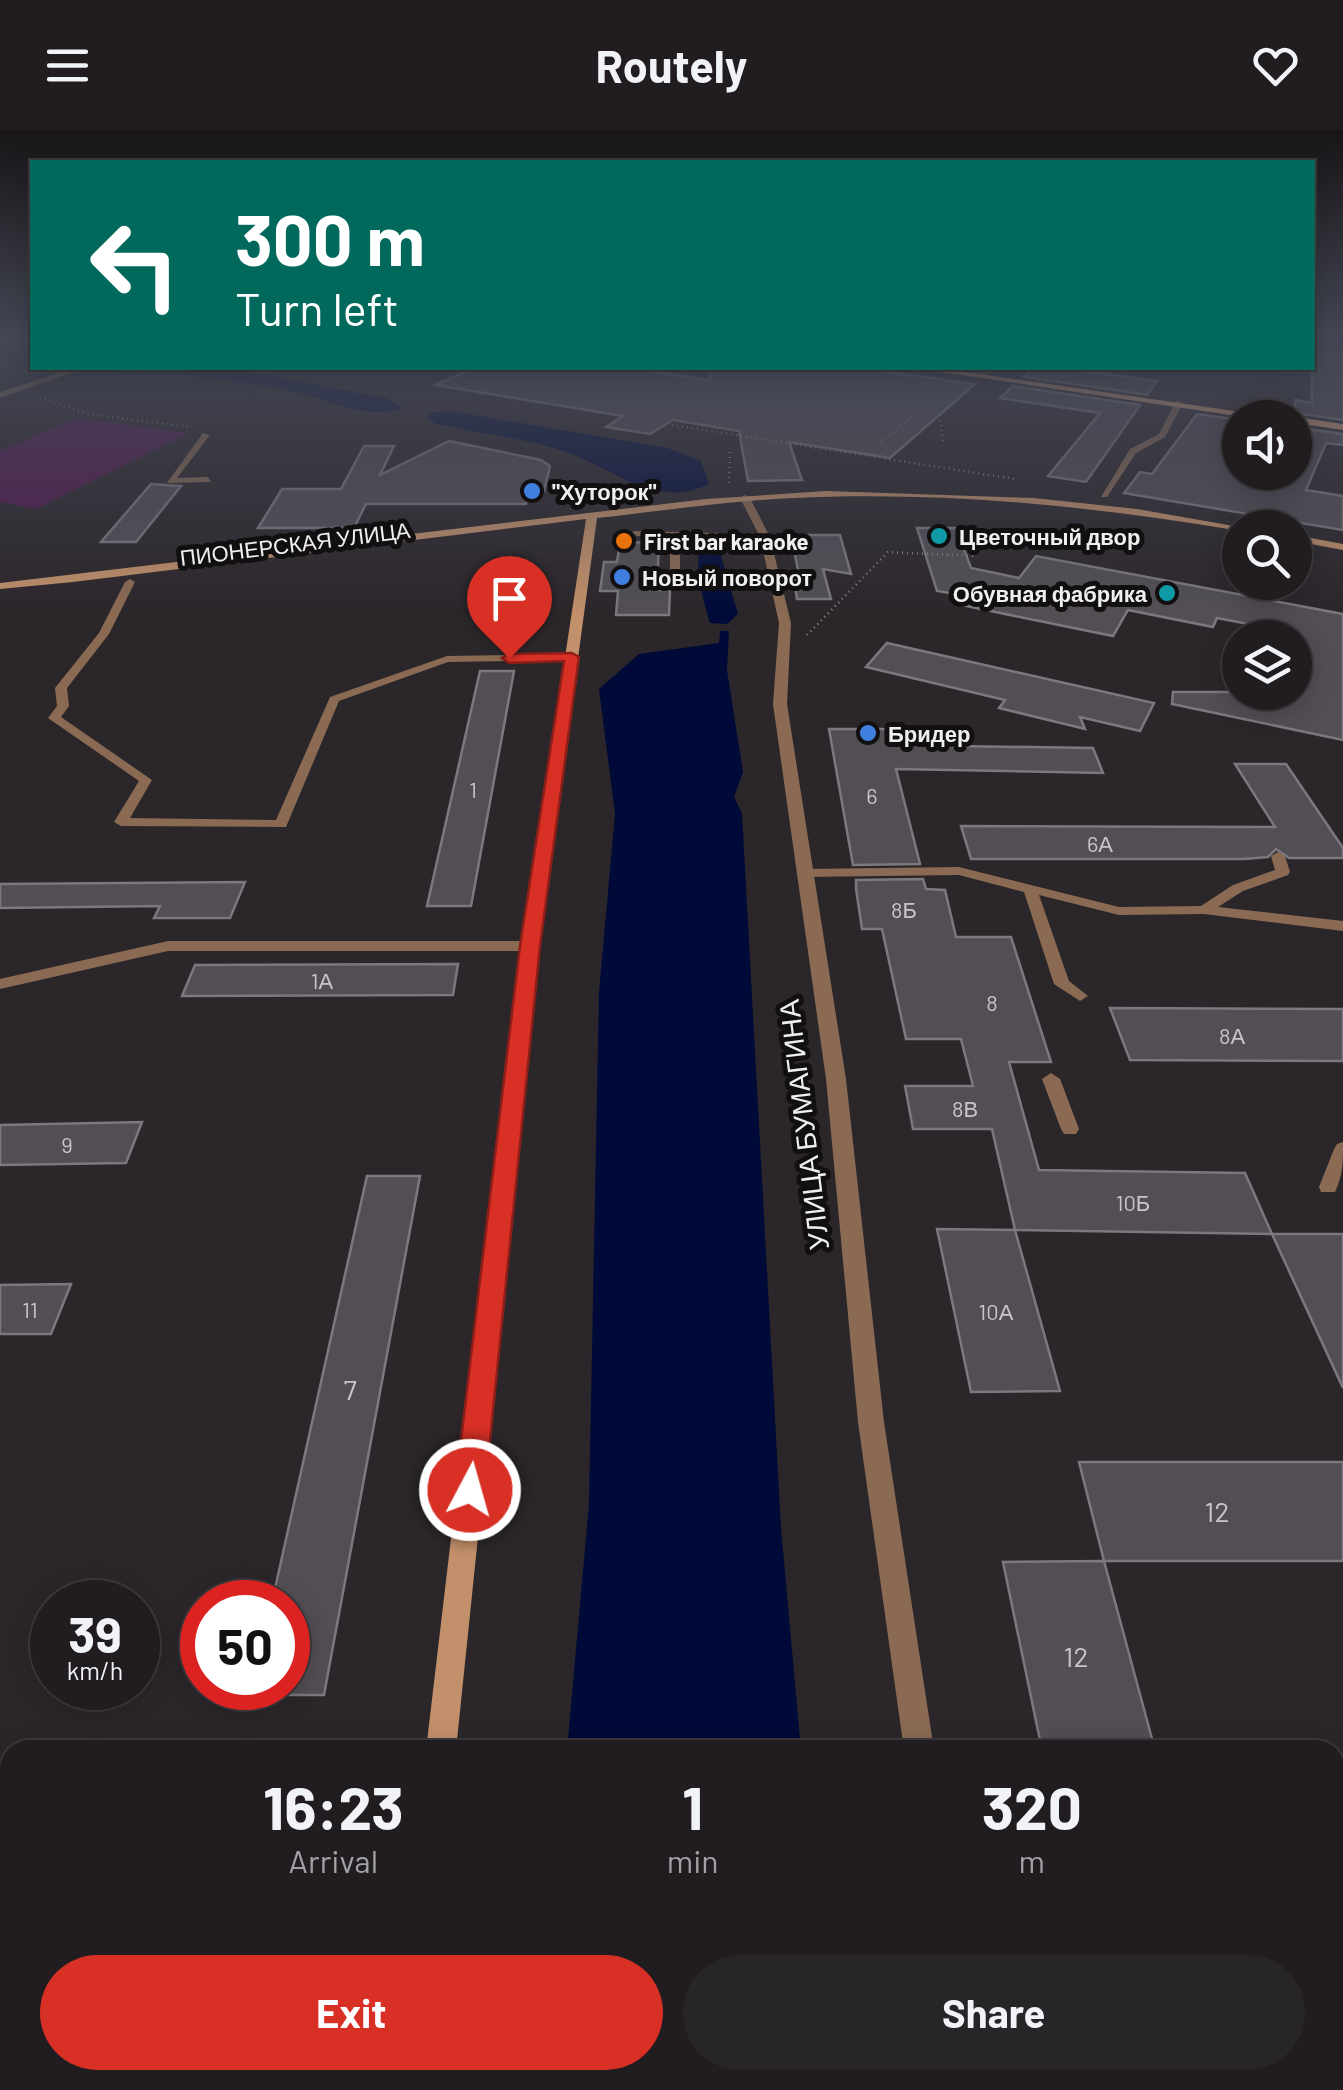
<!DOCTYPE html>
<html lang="en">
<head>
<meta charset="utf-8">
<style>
  :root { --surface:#201c20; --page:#282529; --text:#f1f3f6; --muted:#a2a1a5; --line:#3d3a3e; --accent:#d93025 }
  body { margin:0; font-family:Barlow,sans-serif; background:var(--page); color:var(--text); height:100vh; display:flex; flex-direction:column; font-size:38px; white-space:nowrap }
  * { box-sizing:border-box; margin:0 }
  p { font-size:32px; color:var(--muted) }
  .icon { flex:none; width:55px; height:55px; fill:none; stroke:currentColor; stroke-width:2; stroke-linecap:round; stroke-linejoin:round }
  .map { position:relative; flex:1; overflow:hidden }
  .sheet { position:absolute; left:0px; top:1610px; width:1345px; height:350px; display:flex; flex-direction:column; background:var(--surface); border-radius:30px 30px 0 0; box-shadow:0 5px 25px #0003,0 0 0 2px var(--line) }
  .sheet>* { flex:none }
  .banner { position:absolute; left:30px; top:30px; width:1285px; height:210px; border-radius:0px; box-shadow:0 5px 25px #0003,0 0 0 2px var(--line); background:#00695c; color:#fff; overflow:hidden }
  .fabs { position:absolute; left:1222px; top:270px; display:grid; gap:20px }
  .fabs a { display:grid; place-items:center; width:90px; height:90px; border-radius:50%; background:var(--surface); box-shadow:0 5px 25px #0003,0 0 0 2px var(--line); font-size:50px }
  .speed { position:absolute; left:30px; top:1450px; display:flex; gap:20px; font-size:50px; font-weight:700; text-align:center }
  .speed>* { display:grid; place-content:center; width:130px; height:130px; border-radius:50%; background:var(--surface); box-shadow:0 5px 25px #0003,0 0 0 2px var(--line); line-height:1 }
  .speed small { font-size:25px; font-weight:400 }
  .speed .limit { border:15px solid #d22; background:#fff; color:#111 }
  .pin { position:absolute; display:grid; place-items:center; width:85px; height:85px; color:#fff; margin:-102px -42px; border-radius:50% 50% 50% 0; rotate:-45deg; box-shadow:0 0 10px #0007 }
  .pin .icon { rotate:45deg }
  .me { position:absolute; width:110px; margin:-55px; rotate:6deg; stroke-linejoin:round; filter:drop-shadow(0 0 8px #0008) }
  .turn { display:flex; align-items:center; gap:35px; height:210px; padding:0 40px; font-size:45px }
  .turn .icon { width:130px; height:130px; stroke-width:2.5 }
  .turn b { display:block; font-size:70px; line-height:85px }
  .eta { display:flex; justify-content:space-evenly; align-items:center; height:170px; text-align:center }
  .eta b { font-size:60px; font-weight:700; line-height:70px }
  .action { display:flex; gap:20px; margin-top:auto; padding:20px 40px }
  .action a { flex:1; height:115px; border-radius:60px; background:var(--accent); color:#fff; font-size:40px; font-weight:700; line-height:115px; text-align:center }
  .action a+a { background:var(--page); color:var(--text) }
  header { display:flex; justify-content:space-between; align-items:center; height:130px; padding:0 40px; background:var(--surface); font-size:45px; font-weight:700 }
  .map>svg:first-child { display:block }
  .green { fill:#52184f }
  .water { fill:#000a38 }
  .building { fill:#524e54; stroke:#7c787f; stroke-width:2.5 }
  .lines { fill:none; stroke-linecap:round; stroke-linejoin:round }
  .path { stroke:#8b878b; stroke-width:2.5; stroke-dasharray:1 4; stroke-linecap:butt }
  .lane { fill:#8a6a53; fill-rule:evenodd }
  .street { fill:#8a6a53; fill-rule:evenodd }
  .secondary { fill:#c2906a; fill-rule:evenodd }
  .primary { fill:#edad7c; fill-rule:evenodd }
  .route { fill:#d93025; stroke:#8d1f18; stroke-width:2.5 }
  .shop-dot { fill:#3f7fe0; stroke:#120f11; stroke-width:4 }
  .culture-dot { fill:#0f9aa8; stroke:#120f11; stroke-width:4 }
  .food-dot { fill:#e8710a; stroke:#120f11; stroke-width:4 }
  .labels { text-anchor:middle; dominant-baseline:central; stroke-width:10; stroke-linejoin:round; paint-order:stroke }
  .far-poi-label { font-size:22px; font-weight:bold; fill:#f1eef1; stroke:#120f11; text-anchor:start }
  .far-street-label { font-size:22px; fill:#f1eef1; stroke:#120f11 }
  .number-label { font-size:22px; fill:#c9c6ca }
  .street-label { font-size:28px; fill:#f1eef1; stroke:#120f11 }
  .near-number-label { font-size:28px; fill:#c9c6ca }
</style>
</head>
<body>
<header><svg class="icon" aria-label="menu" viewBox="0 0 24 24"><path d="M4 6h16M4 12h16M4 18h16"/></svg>Routely<svg class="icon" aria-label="heart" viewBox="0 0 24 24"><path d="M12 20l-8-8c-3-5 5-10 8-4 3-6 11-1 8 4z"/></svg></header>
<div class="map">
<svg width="1343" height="1960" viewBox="0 0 1343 1960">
  <rect width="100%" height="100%" fill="#2b262a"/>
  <polygon class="green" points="76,288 189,303 36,379 0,372 0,321"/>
  <g class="water">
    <path d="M160,238H229L386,268L404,278C364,291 329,269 291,261C255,254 218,248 183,245C158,243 128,249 106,241Z"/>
    <path d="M450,281L668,318L701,331L709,354C653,382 608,333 557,319C518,308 476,302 437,294L427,288L429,283Z"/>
    <path d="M712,417L719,419L738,484L727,494L710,493C703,471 696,445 699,422Z"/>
    <polygon points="720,501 729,501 727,540 743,642 734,667 742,683 781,1398 801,1620 567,1620 589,1374 599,862 615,684 599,559 639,524 719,513"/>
    <polygon points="570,1950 814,1950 813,1960 576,1960"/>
  </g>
  <g class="building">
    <polygon points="1312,222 1343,225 1343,290 1295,283 1295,270 1312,273"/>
    <polygon points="474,238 629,238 710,250 710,238 858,238 975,254 890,328 789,312 802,350 748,351 739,301 673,290 650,304 606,297 623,286 435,255"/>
    <polygon points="1035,238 1061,238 1157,251 1147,265 1024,247"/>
    <polygon points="1013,256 1140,275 1086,352 1048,346 1100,283 1000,268"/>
    <polygon points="1197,284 1240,290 1240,342 1295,342 1295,297 1343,304 1343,315 1326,313 1306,360 1343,366 1343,400 1124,363 1140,342 1152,344"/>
    <polygon points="449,311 541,330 550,336 544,361 529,361 526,374 366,374 354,398 258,398 282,359 341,359 364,316 394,316 380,345"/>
    <polygon points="151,354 181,356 136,412 101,412"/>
    <polygon points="917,398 956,398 971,438 1019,448 1036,426 1343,484 1343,610 1172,574 1173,562 1295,562 1295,503 1217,488 1213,497 1128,480 1113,506 961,475 967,466 937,461"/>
    <polygon points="791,405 840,405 851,444 823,439 831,469 797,469 793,445 799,445"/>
    <polygon points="620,412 659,413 657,460 670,460 669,485 616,485 618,461 600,461 604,432 617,432"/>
    <polygon points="887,513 1154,573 1140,601 1080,587 1085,599 999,578 1005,570 866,537"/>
    <polygon points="480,541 514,541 471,776 427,776"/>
    <polygon points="829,599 886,599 890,615 1093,618 1103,643 896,639 920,734 853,735"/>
    <polygon points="1235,634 1286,634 1343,718 1343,728 1289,728 1276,719 1268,727 1244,729 971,729 961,696 1275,697"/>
    <polygon points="923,749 926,759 945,760 956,807 1011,807 1051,932 1009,932 1039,1040 1245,1043 1272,1104 1015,1100 992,999 913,999 905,956 973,956 961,909 906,909 882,799 862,799 856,759 856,750"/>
    <polygon points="245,752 230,788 154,788 160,776 0,778 0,754"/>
    <polygon points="458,834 453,865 182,866 195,835"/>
    <polygon points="1110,878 1343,879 1343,931 1130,930"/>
    <polygon points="142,992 126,1033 0,1035 0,995"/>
    <polygon points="367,1046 420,1046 324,1565 288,1565 288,1472 272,1472"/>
    <polygon points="937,1099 1015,1100 1060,1261 971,1262"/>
    <polygon points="1272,1104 1343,1104 1343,1258"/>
    <polygon points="71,1154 51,1204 0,1204 0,1155"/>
    <polygon points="1079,1332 1343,1332 1343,1431 1104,1431"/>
    <polygon points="1104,1431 1155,1620 1042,1620 1003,1432"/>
  </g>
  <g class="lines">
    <g class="path">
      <polyline points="1336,247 1343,248"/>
      <polyline points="40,268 88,284 190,297"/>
      <polyline points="940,285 943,312"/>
      <polyline points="672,295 1015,349"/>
      <polyline points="881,312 915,284"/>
      <polyline points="729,353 730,321"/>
      <polyline points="807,505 888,422 974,426"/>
    </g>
    <g class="lane">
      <polygon points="1176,271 1183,273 1165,307 1136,323 1107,367 1101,367 1130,319 1159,304"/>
      <polygon points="203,303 210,305 177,348 208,347 211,352 167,353"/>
      <polygon points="634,401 765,404 770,407 765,410 680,407 680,447 675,450 670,447 670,407 637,406 632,403"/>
      <polygon points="130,449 135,452 109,504 67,558 69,576 61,587 152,650 130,688 276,690 330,567 447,526 572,524 578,527 572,530 448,532 339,571 286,697 121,696 114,692 139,651 48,588 57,576 55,558 99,503 125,452"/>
      <polygon points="1278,722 1285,726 1290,742 1288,745 1243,761 1218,777 1343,791 1343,801 1204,784 1119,785 1039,765 1069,851 1088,866 1080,871 1054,854 1024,762 959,745 803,747 796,743 803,739 959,737 1119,777 1201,776 1233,755 1275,740 1271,726"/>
      <polygon points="168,811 530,811 538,816 530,821 168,821 0,859 0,849"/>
      <polygon points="1051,943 1060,949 1079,999 1076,1004 1064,1004 1061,999 1042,949"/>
      <path d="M1343,1012C1343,1031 1343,1045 1335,1062H1321L1319,1057L1334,1019L1337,1014Z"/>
    </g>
    <g class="street">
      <polygon points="75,238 85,238 0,268 0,262"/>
      <polygon points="745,365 750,368 770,407 791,493 787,574 846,949 884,1292 934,1620 904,1620 858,1292 826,949 773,574 779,493 760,407 740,368"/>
      <polygon points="965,1950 1002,1950 1006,1960 969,1960"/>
    </g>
    <g class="secondary">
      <path d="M826,361L1034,368L1137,379L1245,398H1240V401C1093,376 943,361 794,368C728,371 662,381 597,388L539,816L456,1620H426L521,816L586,389L73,452L0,459V453L706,369Z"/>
      <polygon points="1295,405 1343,414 1343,420 1295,411"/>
      <polygon points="386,1950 422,1950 421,1960 385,1960"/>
    </g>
    <g class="primary">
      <polygon points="915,238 938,238 1282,288 1250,288"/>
      <polygon points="1295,287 1343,294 1343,300 1295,293 1292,288"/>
    </g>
  </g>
  <linearGradient id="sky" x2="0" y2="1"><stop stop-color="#181517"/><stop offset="0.43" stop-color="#444755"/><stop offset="1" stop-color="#444755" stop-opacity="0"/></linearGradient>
  <rect width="1343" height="484" fill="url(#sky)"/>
  <polygon class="route" points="572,523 579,527 540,816 485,1360 480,1370 470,1374 459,1370 455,1360 520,816 564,531 509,533 502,528 509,524"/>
  <g class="shop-dot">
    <circle cx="532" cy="361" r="10"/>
    <circle cx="622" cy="447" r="10"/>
    <circle cx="868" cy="603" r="10"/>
  </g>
  <g class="culture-dot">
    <circle cx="939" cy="406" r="10"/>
    <circle cx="1167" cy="463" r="10"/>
  </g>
  <circle class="food-dot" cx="624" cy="411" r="10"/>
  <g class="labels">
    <g class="far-poi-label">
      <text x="552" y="361">"Хуторок"</text>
      <text x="959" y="406">Цветочный двор</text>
      <text x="644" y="411">First bar karaoke</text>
      <text x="642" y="447">Новый поворот</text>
      <text x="1147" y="463" text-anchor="end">Обувная фабрика</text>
      <text x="888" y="603">Бридер</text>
    </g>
    <g class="far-street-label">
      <text transform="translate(295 413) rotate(-7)">ПИОНЕРСКАЯ УЛИЦА</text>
    </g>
    <g class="number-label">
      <text x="473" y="659">1</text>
      <text x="872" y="665">6</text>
      <text x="1100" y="713">6А</text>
      <text x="904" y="779">8Б</text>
      <text x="322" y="850">1А</text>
      <text x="992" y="872">8</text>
      <text x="1232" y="905">8А</text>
      <text x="965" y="978">8В</text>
      <text x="67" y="1014">9</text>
      <text x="1133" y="1072">10Б</text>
      <text x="30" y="1179">11</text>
      <text x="996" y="1181">10А</text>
    </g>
    <g class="street-label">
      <text transform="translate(803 995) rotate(-97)">УЛИЦА БУМАГИНА</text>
    </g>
    <g class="near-number-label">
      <text x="350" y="1259">7</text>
      <text x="1217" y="1381">12</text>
      <text x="1076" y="1526">12</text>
    </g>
  </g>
</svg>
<div class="fabs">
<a><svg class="icon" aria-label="sound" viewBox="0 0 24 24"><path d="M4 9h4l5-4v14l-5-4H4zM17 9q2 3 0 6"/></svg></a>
<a><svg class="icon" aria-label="search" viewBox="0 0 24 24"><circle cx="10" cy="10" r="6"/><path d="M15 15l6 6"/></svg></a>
<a><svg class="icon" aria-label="layers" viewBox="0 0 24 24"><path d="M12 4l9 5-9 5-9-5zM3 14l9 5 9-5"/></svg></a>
</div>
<div class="speed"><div>39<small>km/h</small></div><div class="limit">50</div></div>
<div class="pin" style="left:509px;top:528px;background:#d93025"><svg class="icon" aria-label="arrive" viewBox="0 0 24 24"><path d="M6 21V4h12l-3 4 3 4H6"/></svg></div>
<svg class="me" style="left:470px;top:1360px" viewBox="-20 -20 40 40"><circle r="17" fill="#d93025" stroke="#fff" stroke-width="3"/><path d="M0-11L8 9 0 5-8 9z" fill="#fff"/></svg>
<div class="banner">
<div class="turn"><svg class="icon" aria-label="left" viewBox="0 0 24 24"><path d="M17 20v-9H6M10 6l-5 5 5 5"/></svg><div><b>300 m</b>Turn left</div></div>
</div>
<section class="sheet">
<div class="eta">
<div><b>16:23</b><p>Arrival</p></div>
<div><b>1</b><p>min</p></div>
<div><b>320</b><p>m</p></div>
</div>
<div class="action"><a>Exit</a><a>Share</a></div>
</section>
</div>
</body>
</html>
